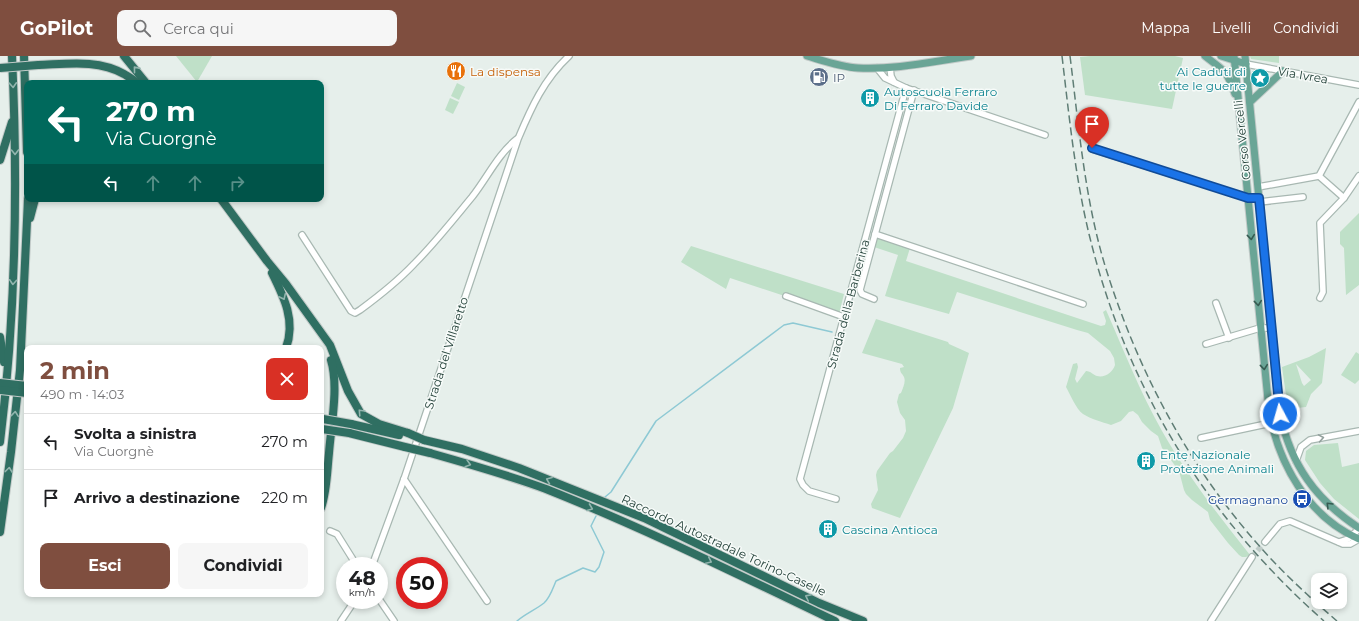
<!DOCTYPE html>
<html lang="it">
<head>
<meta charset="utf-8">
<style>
  :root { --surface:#fff; --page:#f6f6f6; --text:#202124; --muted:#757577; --line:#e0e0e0; --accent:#7f4e3f }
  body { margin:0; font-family:Montserrat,sans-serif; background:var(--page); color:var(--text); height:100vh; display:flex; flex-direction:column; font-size:15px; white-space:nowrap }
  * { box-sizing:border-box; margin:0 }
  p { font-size:13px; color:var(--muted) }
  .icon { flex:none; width:22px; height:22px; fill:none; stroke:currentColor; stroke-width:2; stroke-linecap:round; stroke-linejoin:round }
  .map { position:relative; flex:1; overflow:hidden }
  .panel { position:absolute; left:24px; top:289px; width:300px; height:252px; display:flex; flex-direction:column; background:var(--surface); border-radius:8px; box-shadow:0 2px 6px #0003 }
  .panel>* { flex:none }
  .banner { position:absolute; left:24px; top:24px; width:300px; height:122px; border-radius:8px; box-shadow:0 2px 6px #0003; background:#00695c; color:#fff; overflow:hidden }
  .fabs { position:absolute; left:1311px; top:517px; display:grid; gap:8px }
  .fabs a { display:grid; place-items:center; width:36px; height:36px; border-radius:8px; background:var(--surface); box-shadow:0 2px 6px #0003; font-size:20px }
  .speed { position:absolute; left:336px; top:501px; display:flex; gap:8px; font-size:20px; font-weight:700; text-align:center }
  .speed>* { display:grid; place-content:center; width:52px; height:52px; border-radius:50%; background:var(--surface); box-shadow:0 2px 6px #0003; line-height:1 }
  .speed small { font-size:10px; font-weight:400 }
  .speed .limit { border:6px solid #d22; background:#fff; color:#111 }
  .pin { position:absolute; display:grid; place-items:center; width:34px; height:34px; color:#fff; margin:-41px -17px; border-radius:50% 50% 50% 0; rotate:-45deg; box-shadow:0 0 4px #0007 }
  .pin .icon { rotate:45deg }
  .me { position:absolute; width:44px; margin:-22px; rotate:354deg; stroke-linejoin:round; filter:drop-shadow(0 0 3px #0008) }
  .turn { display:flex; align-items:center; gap:14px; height:84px; padding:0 16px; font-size:18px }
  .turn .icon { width:52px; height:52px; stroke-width:2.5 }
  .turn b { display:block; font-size:28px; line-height:34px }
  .lanes { display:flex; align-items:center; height:38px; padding:0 16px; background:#0003; justify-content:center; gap:20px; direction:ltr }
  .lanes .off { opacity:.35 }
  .round { display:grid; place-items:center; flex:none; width:42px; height:42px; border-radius:8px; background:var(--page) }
  .head { display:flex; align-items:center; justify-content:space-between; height:68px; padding:0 16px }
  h1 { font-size:24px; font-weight:700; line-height:30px; color:var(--accent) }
  .button { display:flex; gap:8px; margin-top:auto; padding:8px 16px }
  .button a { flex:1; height:46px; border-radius:8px; background:var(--accent); color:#fff; font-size:16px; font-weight:700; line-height:46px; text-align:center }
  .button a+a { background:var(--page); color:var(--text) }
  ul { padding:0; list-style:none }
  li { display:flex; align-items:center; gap:12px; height:56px; padding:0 16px; border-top:1px solid var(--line) }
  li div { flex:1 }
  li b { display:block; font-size:15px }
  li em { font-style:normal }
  header { display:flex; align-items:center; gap:24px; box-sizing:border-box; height:56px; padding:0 20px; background:var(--accent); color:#fff }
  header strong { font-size:19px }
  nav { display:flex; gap:22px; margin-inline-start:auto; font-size:14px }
  .search { width:280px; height:36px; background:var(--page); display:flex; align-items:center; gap:10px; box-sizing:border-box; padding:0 14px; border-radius:8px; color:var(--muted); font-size:15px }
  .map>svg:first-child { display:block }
  .green { fill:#bfe0c8; fill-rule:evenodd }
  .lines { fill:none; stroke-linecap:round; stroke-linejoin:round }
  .stream { stroke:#8ec9d4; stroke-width:1.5 }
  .minor-tunnel { stroke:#bfccc8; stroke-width:5.5; stroke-dasharray:5.5 3; stroke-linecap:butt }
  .minor-casing { stroke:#a8b8b2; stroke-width:8 }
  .major-casing { stroke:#c2cac8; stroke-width:9 }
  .highway-casing { stroke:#c2cac8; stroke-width:10 }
  .minor { stroke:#fff; stroke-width:5.5 }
  .major { stroke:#6aa596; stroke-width:7 }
  .highway { stroke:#2f6f62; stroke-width:8 }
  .rail { stroke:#5f7d75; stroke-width:1.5; stroke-dasharray:8 4; stroke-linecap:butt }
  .highway-bridge-casing { stroke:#c2cac8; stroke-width:10; stroke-linecap:butt }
  .highway-bridge { stroke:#2f6f62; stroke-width:8 }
  .oneway { stroke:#93b5ae }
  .oneway2 { stroke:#365b51 }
  .oneway3 { stroke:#92a09c }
  .route-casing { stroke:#114b97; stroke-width:10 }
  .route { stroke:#1a73e8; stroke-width:7 }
  .labels { text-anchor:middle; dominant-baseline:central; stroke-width:3; stroke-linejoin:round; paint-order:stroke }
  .food-label { font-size:12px; fill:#c56008; stroke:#f7fbf9; text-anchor:start }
  .culture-label { font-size:12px; fill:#0d838f; stroke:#f7fbf9; text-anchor:start }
  .street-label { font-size:12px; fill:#24423a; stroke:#f7fbf9 }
  .service-label { font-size:12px; fill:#4e5e75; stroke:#f7fbf9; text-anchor:start }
  .transit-label { font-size:12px; fill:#164399; stroke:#f7fbf9; text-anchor:end }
</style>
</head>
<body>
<header>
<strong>GoPilot</strong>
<div class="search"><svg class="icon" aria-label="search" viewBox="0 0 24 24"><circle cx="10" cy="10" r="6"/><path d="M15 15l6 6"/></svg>Cerca qui</div>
<nav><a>Mappa</a><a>Livelli</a><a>Condividi</a></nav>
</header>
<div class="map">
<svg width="1359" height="565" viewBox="0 0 1359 565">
  <rect width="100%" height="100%" fill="#e6efeb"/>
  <g class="green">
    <polygon points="176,0 212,0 197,26"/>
    <polygon points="1090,0 1175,0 1183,2 1172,53 1085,39 1080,1"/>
    <polygon points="1250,0 1279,0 1279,7 1251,3"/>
    <polygon points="457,27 465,31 459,44 451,40"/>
    <polygon points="450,42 459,46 453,58 445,54"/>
    <polygon points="1359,157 1359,229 1346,239 1344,192 1340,188 1340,176"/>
    <path d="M876,181H879L910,192L906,205L1101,270L1105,269L1106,265L1103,256L1106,254C1124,295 1140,336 1162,375C1187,419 1218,459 1250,499L1246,501H1242L1239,499L1228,487L1210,464L1208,456L1192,444L1186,438L1184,434L1179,415L1162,392L1158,380L1151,375L1142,366L1138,359L1133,355L1129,356L1121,365L1111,369C1102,366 1091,363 1083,358C1076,353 1070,338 1066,331L1073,308L1077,307L1078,311L1075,323L1077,327L1086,315C1091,315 1093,319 1097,320C1105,322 1113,316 1115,309L1114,302L1110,295L1088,277L1077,274L957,236L949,258L885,240L898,199L874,191Z"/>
    <polygon points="691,190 844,238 839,258 730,222 726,233 681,206"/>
    <path d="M876,263L948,286L949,288L969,297L953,352L900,462L872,452L871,448L878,434L876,419L877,415L890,397L893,395L903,382L906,375L905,364L900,357L897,346L899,338L901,337C903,332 906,326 904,321C902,317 900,317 900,312L904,311L902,308L862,297Z"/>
    <path d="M1326,292L1322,327L1311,338L1306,351L1288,353L1282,311L1309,301ZM1296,308L1311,324L1304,330L1302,327Z"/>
    <polygon points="1356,296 1359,298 1359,324 1355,328 1341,319"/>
    <polygon points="1338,387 1342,411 1359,407 1359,463 1334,443 1320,427 1305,404 1306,395 1314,389"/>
  </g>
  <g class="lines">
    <g class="stream">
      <polyline points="605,441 611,436 656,365 784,269 793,267 832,276"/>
      <path d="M517,565C525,558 535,554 544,547C550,542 553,532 556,525L583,512L595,516L599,511L604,496L591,470L596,460"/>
    </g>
    <polyline class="minor-tunnel" points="1252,501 1265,486"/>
    <g class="minor-casing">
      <g id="minor">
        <polyline points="1246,8 1359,29"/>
        <polyline points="890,11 891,20 894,26"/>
        <polyline points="877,12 885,22 906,32 1045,79"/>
        <polyline points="1092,93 1248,142 1259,142"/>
        <polyline points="1319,120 1344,142"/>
        <polyline points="1258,131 1319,120 1359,46"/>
        <polyline points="1260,146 1303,141"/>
        <polyline points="875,178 1083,248"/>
        <path d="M302,179L351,255L355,257L360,254C379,240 398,225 414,208C435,187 453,164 472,141C487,122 498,98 517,83"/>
        <polyline points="786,240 844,261"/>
        <polyline points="1320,242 1323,236 1320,167 1344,142 1359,120"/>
        <polyline points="874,243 862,238 860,234 914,34"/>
        <polyline points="1216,247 1229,282"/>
        <polyline points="1206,288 1260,272 1271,272"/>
        <polyline points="1201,382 1271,367"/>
        <polyline points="1296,405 1301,391 1310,384 1359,375"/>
        <polyline points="404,423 487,545"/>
        <polyline points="836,443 809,435 803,429 800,423 906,32"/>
        <polyline points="330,475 337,478 357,510"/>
        <polyline points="1265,486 1280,468 1290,465 1343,488 1350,488 1359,483"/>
        <polyline points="1339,486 1348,483 1359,473"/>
        <path d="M372,510L404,423L518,83C531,52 544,23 569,0"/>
        <polyline points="379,543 394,565"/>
        <polyline points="341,565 355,544"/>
        <polyline points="1211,565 1252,501"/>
      </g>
    </g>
    <g class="major-casing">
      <g id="major">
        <path d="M807,0C824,5 841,11 858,12C896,14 934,5 971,0"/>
        <path d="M1205,0C1224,15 1227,14 1235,38"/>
        <polyline points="1221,0 1246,8"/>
        <path d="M1234,0L1269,354C1278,407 1308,461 1359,483"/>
        <path d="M1245,0L1280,358C1291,409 1315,443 1359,472"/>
        <polyline points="1250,46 1283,15"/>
      </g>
    </g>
    <g class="highway-casing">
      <g id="highway">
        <polyline points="24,0 27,96"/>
        <polyline points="124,0 146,27"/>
        <path d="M38,9C67,8 98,3 124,18C129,21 133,23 137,27"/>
        <polyline points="0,104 12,66"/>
        <polyline points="221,143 267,205 286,228 330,289 348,335 361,358 379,368 408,377"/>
        <polyline points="30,162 35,143"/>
        <path d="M272,217C284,241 296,265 286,292"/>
        <polyline points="0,281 4,306"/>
        <polyline points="351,368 399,379"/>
        <polyline points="349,377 405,391"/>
        <polyline points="424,384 462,393 519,412 644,462 819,547 863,565"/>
        <path d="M0,386C16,258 18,128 12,0"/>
        <path d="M430,397C469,408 508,419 546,433C644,472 739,519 835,565"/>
        <path d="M321,452C327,435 327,415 329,397C331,370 339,330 331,304"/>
        <polyline points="0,476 11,396 20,314 28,143"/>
      </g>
    </g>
    <use href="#minor" class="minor"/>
    <use href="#major" class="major"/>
    <use href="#highway" class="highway"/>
    <g class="rail">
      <path d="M1062,0C1069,59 1075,120 1089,178C1126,331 1206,461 1324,565"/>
      <path d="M1070,0C1079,72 1085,147 1107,216C1141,324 1196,423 1273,505C1293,526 1315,546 1337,565"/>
    </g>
    <g class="highway-bridge-casing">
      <g id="highway-bridge">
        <polyline points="0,12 38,9"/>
        <polyline points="0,327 27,330"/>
        <polyline points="0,334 27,337"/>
        <polyline points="323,363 351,368"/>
        <polyline points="322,373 349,377"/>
        <polyline points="408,377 424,384"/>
        <polyline points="405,391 430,397"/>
      </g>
    </g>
    <use href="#highway-bridge" class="highway-bridge"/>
  </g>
  <defs><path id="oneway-chevron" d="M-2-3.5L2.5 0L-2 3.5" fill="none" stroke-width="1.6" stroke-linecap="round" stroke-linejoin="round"/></defs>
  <g class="oneway">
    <use href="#oneway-chevron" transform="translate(136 13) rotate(-129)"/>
    <use href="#oneway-chevron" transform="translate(13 29) rotate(87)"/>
    <use href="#oneway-chevron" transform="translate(15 96) rotate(89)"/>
    <use href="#oneway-chevron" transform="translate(13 226) rotate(94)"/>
    <use href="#oneway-chevron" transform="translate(283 241) rotate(65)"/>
    <use href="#oneway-chevron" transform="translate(361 356) rotate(-133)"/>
    <use href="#oneway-chevron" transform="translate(15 358) rotate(-84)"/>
    <use href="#oneway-chevron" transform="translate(468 408) rotate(16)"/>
    <use href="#oneway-chevron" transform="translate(9 414) rotate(-83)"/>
    <use href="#oneway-chevron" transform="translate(549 424) rotate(-158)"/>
    <use href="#oneway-chevron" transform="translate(590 452) rotate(22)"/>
    <use href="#oneway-chevron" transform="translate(709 505) rotate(25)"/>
    <use href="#oneway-chevron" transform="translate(808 541) rotate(-154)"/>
  </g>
  <g class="oneway2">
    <use href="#oneway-chevron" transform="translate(1251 181) rotate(84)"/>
    <use href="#oneway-chevron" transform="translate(1258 247) rotate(84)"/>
    <use href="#oneway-chevron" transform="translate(1264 311) rotate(84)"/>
    <use href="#oneway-chevron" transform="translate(1329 449) rotate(-135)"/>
  </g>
  <use class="oneway3" href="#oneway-chevron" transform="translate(1321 382) rotate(-10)"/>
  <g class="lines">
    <g class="route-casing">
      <polyline id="route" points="1092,92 1248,142 1259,142 1280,358"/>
    </g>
    <use href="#route" class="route"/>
  </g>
  <defs>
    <g id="restaurant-disc" transform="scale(1)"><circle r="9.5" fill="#e8710a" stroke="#f7fbf9"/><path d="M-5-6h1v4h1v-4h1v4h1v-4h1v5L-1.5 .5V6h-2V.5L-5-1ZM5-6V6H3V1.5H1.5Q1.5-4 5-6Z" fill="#fff"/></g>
    <g id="fuel-disc" transform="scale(1)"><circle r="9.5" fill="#5c6f8a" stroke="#f7fbf9"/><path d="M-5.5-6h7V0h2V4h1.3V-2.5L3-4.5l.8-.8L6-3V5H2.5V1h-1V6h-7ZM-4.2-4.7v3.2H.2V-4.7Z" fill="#fff"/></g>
    <g id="sight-disc" transform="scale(1)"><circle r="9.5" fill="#0f9aa8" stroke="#f7fbf9"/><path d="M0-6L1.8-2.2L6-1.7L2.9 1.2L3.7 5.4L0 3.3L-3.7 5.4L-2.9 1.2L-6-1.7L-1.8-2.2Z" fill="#fff"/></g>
    <g id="building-disc" transform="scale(1)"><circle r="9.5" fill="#0f9aa8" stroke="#f7fbf9"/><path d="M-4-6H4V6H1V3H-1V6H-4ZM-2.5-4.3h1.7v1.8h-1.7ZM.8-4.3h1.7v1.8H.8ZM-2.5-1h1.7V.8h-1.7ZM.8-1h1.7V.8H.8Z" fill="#fff"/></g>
    <g id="bus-disc" transform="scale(1)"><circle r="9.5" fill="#1a4fb4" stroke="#f7fbf9"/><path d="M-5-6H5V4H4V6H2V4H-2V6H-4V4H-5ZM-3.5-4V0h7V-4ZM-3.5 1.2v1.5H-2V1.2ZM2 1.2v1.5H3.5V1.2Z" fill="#fff"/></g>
  </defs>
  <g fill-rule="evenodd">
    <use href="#restaurant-disc" x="456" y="15"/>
    <use href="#fuel-disc" x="819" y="21"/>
    <use href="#sight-disc" x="1260" y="22"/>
    <use href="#building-disc" x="870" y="42"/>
    <use href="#building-disc" x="1146" y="405"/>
    <use href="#bus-disc" x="1302" y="443"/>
    <use href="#building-disc" x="828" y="473"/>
  </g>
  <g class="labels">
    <g class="food-label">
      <text x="470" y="15">La dispensa</text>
    </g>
    <g class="culture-label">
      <text x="1246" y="15" text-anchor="end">Ai Caduti di<tspan x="1246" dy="14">tutte le guerre</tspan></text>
      <text x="884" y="35">Autoscuola Ferraro<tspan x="884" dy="14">Di Ferraro Davide</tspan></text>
      <text x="1160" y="398">Ente Nazionale<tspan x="1160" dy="14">Protezione Animali</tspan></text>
      <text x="842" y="473">Cascina Antioca</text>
    </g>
    <g class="street-label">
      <text transform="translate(1303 19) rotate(10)">Via Ivrea</text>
      <text transform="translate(1242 84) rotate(-96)">Corso Vercelli</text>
      <text transform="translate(848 248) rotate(-75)">Strada della Barberina</text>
      <text transform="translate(446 297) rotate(-72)">Strada del Villaretto</text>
      <text transform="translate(724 489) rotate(25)">Raccordo Autostradale Torino-Caselle</text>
    </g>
    <g class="service-label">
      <text x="833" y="21">IP</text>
    </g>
    <g class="transit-label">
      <text x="1288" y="443">Germagnano</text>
    </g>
  </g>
</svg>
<div class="fabs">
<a><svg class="icon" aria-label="layers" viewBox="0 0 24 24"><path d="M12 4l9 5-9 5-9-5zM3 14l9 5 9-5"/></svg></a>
</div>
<div class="speed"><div>48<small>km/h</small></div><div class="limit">50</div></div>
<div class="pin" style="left:1092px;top:92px;background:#d93025"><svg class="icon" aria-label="arrive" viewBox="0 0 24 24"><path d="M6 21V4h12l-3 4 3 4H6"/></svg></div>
<svg class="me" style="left:1280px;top:358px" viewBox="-20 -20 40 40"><circle r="17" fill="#1a73e8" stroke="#fff" stroke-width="3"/><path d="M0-11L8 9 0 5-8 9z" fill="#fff"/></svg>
<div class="banner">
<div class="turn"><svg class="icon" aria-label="left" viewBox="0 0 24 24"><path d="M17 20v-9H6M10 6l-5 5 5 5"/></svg><div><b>270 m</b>Via Cuorgnè</div></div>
<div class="lanes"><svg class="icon" aria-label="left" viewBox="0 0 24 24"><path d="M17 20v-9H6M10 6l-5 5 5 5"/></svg><svg class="icon off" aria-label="ahead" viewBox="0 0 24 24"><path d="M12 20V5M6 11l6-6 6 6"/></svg><svg class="icon off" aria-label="ahead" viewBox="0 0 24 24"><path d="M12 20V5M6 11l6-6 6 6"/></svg><svg class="icon off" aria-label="right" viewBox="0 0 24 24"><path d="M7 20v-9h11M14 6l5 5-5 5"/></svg></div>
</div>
<section class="panel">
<div class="head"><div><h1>2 min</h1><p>490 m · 14:03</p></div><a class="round" style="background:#d93025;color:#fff"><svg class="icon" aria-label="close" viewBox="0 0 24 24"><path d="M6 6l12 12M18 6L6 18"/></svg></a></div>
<ul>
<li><svg class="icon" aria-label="left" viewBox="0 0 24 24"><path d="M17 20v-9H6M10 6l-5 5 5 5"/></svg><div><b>Svolta a sinistra</b><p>Via Cuorgnè</p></div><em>270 m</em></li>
<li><svg class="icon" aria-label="arrive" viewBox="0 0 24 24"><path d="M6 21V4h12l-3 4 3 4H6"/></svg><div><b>Arrivo a destinazione</b></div><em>220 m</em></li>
</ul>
<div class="button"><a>Esci</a><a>Condividi</a></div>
</section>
</div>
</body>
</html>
